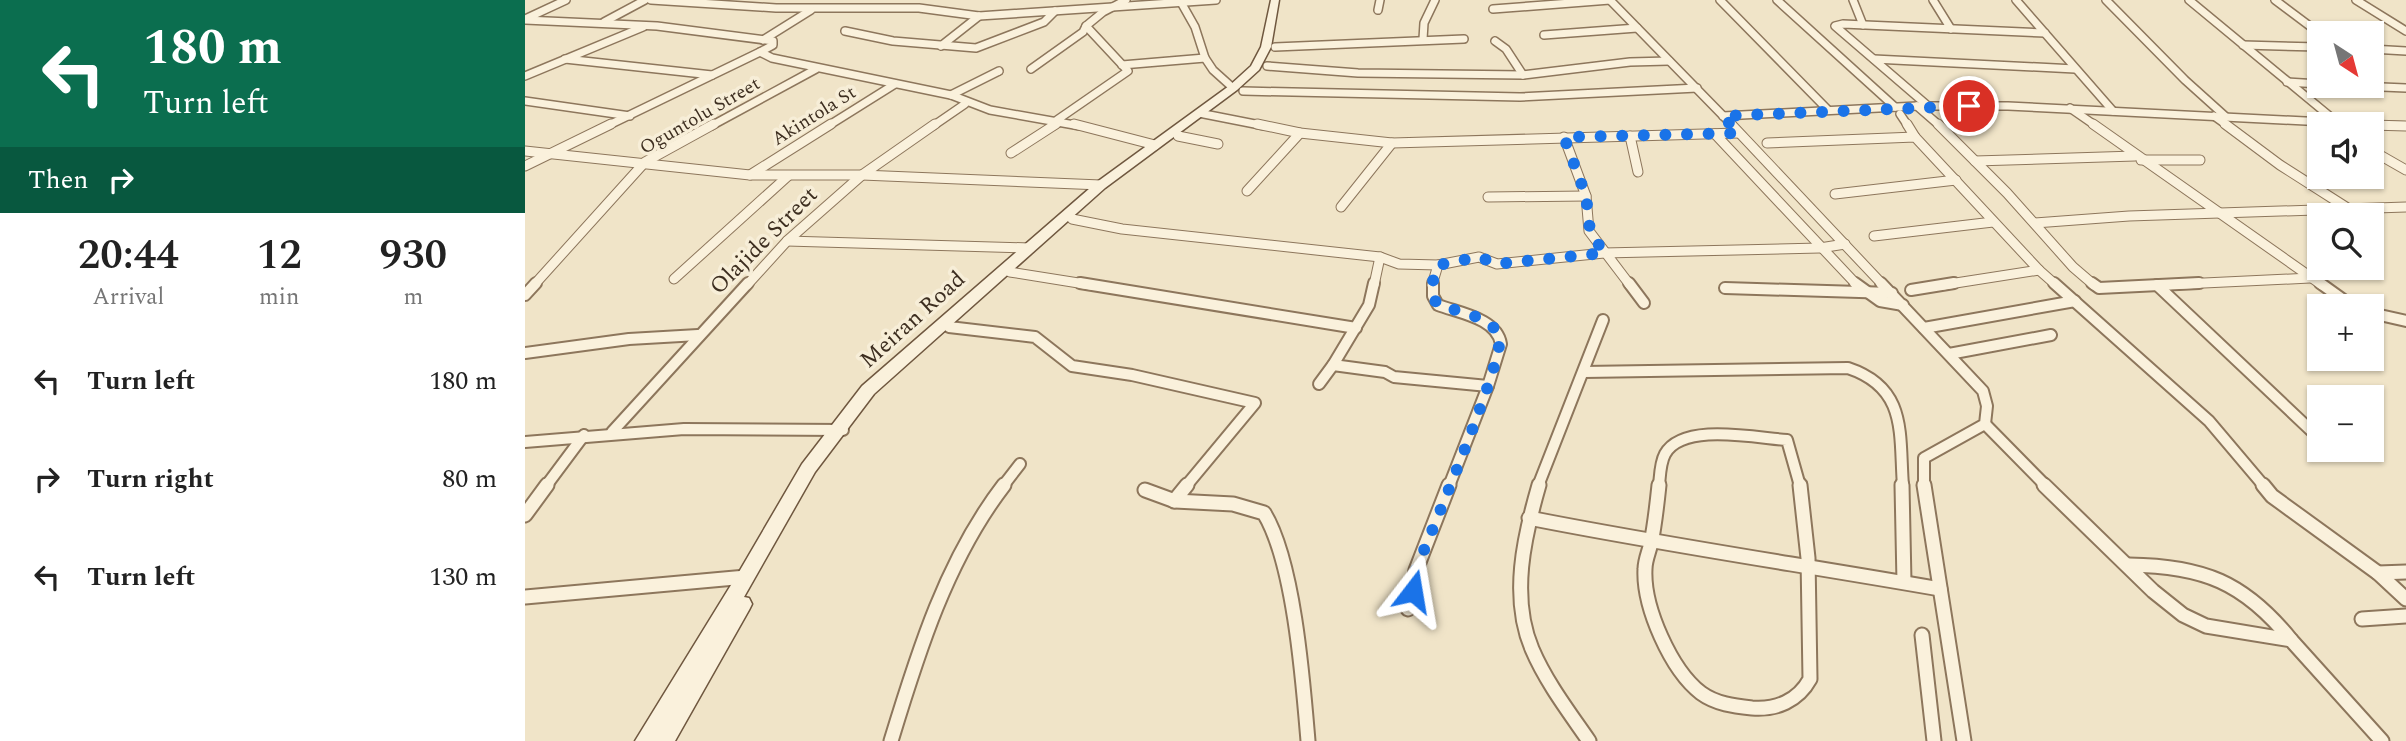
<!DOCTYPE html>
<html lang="en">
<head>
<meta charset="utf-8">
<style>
  :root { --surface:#fff; --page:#f2f2f2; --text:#222; --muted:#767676 }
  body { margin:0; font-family:Spectral,serif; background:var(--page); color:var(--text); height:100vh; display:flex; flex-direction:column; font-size:26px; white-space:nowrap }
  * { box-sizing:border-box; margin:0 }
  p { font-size:23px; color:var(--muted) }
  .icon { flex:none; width:38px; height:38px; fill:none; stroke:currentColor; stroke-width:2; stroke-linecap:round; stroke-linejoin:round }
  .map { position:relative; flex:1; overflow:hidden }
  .side { display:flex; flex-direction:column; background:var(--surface); width:525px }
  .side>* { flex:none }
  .guide { background:#0b6e4f; color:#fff; overflow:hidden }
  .needle { width:46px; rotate:144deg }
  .tools { position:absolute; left:1782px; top:21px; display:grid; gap:14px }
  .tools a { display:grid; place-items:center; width:77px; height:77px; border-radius:0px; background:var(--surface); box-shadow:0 2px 5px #0004; font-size:35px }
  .pin { position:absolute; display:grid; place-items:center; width:60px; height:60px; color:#fff; margin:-30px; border:4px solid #fff; border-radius:50%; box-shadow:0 2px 7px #0007 }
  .me { position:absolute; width:77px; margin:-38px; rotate:14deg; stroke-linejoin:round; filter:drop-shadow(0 0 5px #0008) }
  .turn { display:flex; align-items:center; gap:24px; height:147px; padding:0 28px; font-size:32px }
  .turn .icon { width:91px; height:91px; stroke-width:2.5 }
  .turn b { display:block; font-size:49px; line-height:60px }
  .then { display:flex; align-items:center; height:66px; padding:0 28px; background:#0003; gap:14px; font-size:26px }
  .eta { display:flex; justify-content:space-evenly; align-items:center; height:119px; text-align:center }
  .eta b { font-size:42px; font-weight:600; line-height:49px }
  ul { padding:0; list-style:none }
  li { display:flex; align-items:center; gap:21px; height:98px; padding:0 28px }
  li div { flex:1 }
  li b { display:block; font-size:26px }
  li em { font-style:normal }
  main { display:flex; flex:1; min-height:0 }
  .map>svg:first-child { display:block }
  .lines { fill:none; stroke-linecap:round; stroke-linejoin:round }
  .minor-far3-casing { stroke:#8d765c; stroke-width:10 }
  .minor-far2-casing { stroke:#8d765c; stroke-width:11 }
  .minor-far1-casing { stroke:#8d765c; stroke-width:14 }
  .minor-casing { stroke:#8d765c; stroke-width:17 }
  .secondary-casing { stroke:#6f573f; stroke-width:3 }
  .minor-far3 { stroke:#faf1dc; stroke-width:7 }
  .minor-far2 { stroke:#faf1dc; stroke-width:9 }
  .minor-far1 { stroke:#faf1dc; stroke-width:10 }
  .minor { stroke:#faf1dc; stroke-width:13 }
  .secondary { fill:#faf1dc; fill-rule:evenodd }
  .route { stroke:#1a73e8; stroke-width:12; stroke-dasharray:0 21.6 }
  .labels { text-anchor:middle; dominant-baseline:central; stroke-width:7; stroke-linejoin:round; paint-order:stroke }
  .far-street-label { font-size:19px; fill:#3d2e20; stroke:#f7eed8 }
  .street-label { font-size:23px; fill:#3d2e20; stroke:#f7eed8 }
</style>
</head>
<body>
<main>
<section class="side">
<div class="guide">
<div class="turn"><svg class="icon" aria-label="left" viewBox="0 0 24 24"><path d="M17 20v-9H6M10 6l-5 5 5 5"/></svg><div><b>180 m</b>Turn left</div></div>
<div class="then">Then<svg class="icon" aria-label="right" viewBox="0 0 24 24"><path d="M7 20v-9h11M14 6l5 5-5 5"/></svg></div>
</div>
<div class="eta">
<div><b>20:44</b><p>Arrival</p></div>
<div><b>12</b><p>min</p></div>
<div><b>930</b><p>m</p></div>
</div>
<ul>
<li><svg class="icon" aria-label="left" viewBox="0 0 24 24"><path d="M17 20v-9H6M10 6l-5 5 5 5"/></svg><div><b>Turn left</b></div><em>180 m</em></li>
<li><svg class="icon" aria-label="right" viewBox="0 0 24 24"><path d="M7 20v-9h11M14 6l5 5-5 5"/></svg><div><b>Turn right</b></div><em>80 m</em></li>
<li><svg class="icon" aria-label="left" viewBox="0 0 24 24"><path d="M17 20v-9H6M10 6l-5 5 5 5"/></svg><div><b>Turn left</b></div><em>130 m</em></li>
</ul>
</section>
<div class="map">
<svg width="1881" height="741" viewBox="0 0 1881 741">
  <rect width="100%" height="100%" fill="#f0e4c8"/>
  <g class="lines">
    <g class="minor-far3-casing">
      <g id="minor-far3">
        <polyline points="126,0 251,8 394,8 454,16 691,0"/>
        <polyline points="1085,0 1208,126"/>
        <polyline points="1195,0 1303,110"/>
        <polyline points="1252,0 1370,107"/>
        <polyline points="1328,0 1338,25"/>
        <polyline points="1408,0 1426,29"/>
        <polyline points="1491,0 1588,111"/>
        <polyline points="1581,0 1660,80 1700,116"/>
        <polyline points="1664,0 1813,123"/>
        <polyline points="1750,0 1794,33"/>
        <polyline points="1831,0 1881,31"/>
        <polyline points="657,4 670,27 680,58 688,70 708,88"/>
        <polyline points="968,9 1085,0"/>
        <polyline points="853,10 855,0"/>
        <polyline points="0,19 41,0"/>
        <polyline points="0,20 132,26 248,41 248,45 235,52 247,58 426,95 465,110 555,126"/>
        <polyline points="79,22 120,0"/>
        <polyline points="320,31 368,41 451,48 519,22 530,11"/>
        <polyline points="1019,35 1112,28"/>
        <polyline points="898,39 899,23 910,0"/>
        <polyline points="238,40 286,10"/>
        <polyline points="970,41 981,49 998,75"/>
        <polyline points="1718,45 1794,47"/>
        <polyline points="416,46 454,16"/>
        <polyline points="750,47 939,39"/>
        <polyline points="1846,49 1881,51"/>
        <polyline points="40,59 187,75"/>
        <polyline points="1349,59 1550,69"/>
        <polyline points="597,65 680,58"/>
        <polyline points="742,66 833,73 998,75 1105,62 1144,61"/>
        <polyline points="506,69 558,32 561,26"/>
        <polyline points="0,76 118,27"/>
        <polyline points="1762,82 1794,84"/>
        <polyline points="1833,86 1881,88"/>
        <polyline points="718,91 995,97 1172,88"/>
        <polyline points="426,95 474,71"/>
        <polyline points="0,101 105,116"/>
        <polyline points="1392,106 1415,126"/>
        <polyline points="1403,106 1310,26 1318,24 1520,33"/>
        <polyline points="1545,108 1571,126"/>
        <polyline points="674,113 740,126"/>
        <polyline points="1375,114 1383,126"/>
        <polyline points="1198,116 1392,106 1483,106 1839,124"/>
        <polyline points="1689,116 1703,126"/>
        <polyline points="532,120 603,71 561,26 578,12 601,0"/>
        <polyline points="1846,125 1881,126"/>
        <polyline points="82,126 235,52"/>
        <polyline points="186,126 291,69"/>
        <polyline points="303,126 370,84"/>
        <polyline points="408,126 440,104"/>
        <polyline points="528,126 536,121"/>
      </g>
    </g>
    <g class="minor-far2-casing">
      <g id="minor-far2">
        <polyline points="549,124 630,145"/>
        <polyline points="732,124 775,133 867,143 1213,133"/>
        <polyline points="1206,124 1358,285"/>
        <polyline points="1382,124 1390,137"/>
        <polyline points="1413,124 1482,193 1548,267 1569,285"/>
        <polyline points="1568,124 1797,285"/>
        <polyline points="1700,124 1755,165 1824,209"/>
        <polyline points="1846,125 1881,126"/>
        <polyline points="1190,134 1332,285"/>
        <polyline points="653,136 693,144"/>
        <polyline points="1105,136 1113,172"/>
        <polyline points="1039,137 1061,196 1064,231 1105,285"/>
        <polyline points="1242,143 1390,137 1514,270 1418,285"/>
        <polyline points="1846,150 1881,170"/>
        <polyline points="0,151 225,175 337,175 576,185"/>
        <polyline points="486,153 531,124"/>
        <polyline points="1616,160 1675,160"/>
        <polyline points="1450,161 1610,156"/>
        <polyline points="0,166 86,124"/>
        <polyline points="225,175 306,124"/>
        <polyline points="722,191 775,133"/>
        <polyline points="1310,194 1431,180"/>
        <polyline points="963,197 1061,196"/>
        <polyline points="816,207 867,143"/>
        <polyline points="547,219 597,229 855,257 874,264 913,265 954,257 972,264 1079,253 1295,248 1320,244"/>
        <polyline points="1510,223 1604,216 1881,207"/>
        <polyline points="1349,236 1468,222"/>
        <polyline points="262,241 505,248"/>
        <polyline points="1514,270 1531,285"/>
        <polyline points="485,272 566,285"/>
        <polyline points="149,279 263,176"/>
        <polyline points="9,285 120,162 189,124"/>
        <polyline points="222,285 262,241 337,175 410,124"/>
        <polyline points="849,285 855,257"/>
        <polyline points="907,285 913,265"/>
        <polyline points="1637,285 1785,278"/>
      </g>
    </g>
    <g class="minor-far1-casing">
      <g id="minor-far1">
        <polyline points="555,283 831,328"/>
        <path d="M908,283V296L913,305C934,313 972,318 976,344L963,386L924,486"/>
        <polyline points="1104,283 1119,303"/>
        <polyline points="1330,283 1355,301 1378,305"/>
        <polyline points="1356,283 1458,391 1462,406 1460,424 1399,458 1399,486"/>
        <polyline points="1529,283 1684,421 1739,486"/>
        <polyline points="1567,283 1574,288 1674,283"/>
        <polyline points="1795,283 1827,306"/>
        <polyline points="1632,285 1794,438"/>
        <polyline points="1200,288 1367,293"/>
        <polyline points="1386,290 1429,283"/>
        <polyline points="0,295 11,283"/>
        <polyline points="1846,313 1881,321"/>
        <polyline points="424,327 510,337 547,366 607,375 730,403 661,486"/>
        <polyline points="1399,328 1550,301"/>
        <polyline points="0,353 104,339 173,335"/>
        <polyline points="1424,354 1526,335"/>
        <polyline points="808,365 844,305 849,283"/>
        <path d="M1059,372L1323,368C1383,388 1374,434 1378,486"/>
        <polyline points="794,384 808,365 860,372 869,377 963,386"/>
        <polyline points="1460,424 1521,486"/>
        <polyline points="87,432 223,283"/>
        <polyline points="0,442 159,429 318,430"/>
        <polyline points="21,486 59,435"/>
        <polyline points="478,486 495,464"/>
        <polyline points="1013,486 1078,320"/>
        <path d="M1134,486C1135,476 1135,463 1140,454C1158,422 1231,438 1262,440L1275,486"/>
      </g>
    </g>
    <g class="minor-casing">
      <g id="minor">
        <path d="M1014,485C999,537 985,597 1007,649C1021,682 1044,712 1064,741"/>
        <path d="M1134,485C1132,504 1130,524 1126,543C1124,552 1120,560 1120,569C1118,607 1146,670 1176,693C1191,704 1209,706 1227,708C1251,710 1273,701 1285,679L1283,558L1275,485"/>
        <polyline points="1377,485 1379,582"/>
        <polyline points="1399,485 1439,741"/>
        <polyline points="1519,485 1628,591 1658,615 1681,626 1766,640 1857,741"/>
        <polyline points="1738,485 1747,496 1853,573 1881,599"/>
        <path d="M620,490L650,501L708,504L739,513C769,562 778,681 783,741"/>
        <polyline points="649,501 662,485"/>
        <polyline points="0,515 22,485"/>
        <path d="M1004,518C1140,545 1278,565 1415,589"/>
        <path d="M1604,565C1678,566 1719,582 1766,640"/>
        <polyline points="1853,573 1881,572"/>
        <polyline points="0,597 221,577"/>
        <polyline points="883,609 891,570 924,485"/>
        <polyline points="1837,619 1881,616"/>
        <polyline points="1397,635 1409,741"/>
        <path d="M366,741C393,652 422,559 479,485"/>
      </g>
    </g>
    <g class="secondary-casing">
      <polygon id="secondary" points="746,0 754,0 746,47 734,70 712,90 580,188 349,394 290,472 219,597 224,598 227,604 224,610 150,741 110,741 214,572 277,464 337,386 572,182 704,86 726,66 736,47"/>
    </g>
    <use href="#minor-far3" class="minor-far3"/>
    <use href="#minor-far2" class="minor-far2"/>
    <use href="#minor-far1" class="minor-far1"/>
    <use href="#minor" class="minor"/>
    <use href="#secondary" class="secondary"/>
  </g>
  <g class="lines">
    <path class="route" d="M888,591L891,570C903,539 983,353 974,335C964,316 932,311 913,305C903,292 908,279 913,265L954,257L972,264L1079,253L1065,231L1061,196L1039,137L1213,133L1198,116L1444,106"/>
  </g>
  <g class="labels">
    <g class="far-street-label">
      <text transform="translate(175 116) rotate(-30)">Oguntolu Street</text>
      <text transform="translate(289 116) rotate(-32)">Akintola St</text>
    </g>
    <g class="street-label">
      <text transform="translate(239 241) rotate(-45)">Olajide Street</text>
      <text transform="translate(388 320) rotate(-42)">Meiran Road</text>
    </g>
  </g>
</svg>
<div class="tools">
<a><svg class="needle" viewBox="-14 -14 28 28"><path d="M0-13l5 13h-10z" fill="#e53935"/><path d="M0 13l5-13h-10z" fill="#767676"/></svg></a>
<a><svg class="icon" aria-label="sound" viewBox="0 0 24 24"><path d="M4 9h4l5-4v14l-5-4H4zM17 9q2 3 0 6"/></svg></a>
<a><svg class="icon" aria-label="search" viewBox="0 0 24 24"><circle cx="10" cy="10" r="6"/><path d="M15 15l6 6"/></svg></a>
<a>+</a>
<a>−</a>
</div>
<div class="pin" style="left:1444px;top:106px;background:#d93025"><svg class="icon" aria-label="arrive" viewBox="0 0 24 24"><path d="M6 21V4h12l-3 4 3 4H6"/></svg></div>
<svg class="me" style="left:888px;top:591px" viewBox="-20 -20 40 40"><path d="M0-17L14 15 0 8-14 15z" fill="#1a73e8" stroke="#fff" stroke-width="4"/></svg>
</div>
</main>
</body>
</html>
